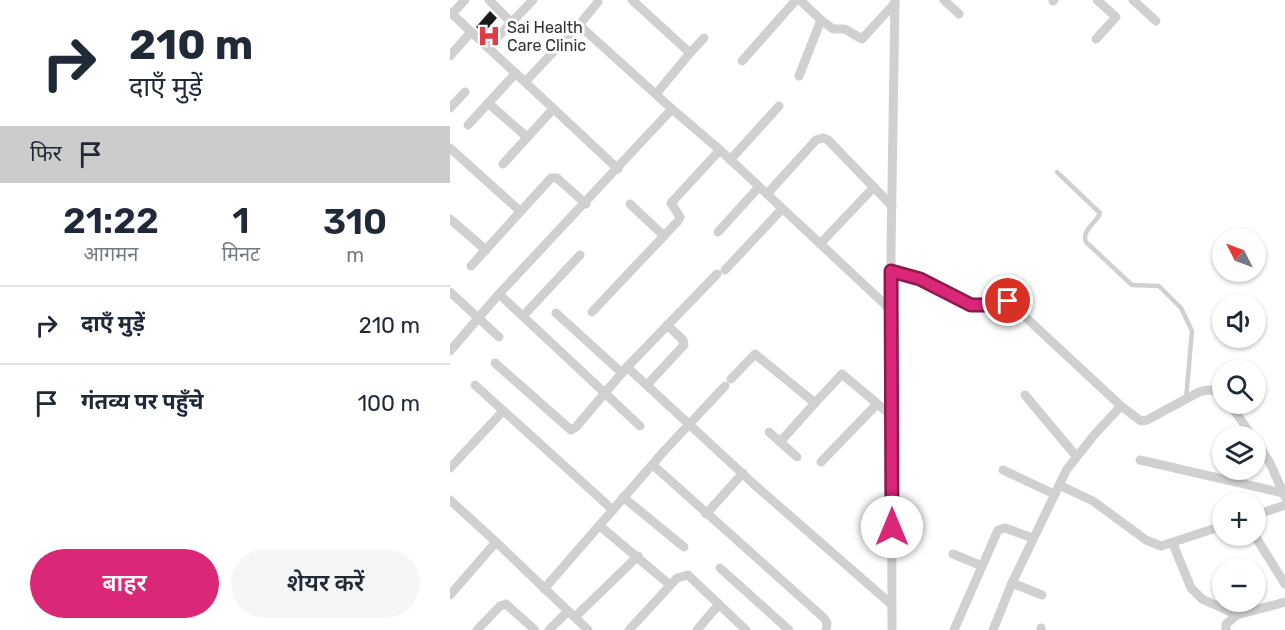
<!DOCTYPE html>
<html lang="hi">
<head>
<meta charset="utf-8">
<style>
  :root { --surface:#fff; --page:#f6f6f7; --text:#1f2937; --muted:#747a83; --line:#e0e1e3; --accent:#db2777 }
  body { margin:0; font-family:Rubik,"Noto Sans Devanagari",sans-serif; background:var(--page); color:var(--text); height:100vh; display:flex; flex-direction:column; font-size:22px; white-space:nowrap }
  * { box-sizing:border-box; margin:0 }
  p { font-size:20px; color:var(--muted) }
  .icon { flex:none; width:33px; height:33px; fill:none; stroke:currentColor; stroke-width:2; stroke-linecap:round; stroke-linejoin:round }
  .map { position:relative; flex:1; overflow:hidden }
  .sheet { display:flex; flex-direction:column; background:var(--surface); width:450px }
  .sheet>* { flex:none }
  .hud { background:#fff; color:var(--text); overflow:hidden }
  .needle { width:39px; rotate:312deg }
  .tools { position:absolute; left:762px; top:228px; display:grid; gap:12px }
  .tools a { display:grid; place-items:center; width:54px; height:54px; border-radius:50%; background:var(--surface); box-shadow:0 2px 4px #0004; font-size:30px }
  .pin { position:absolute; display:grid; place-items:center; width:51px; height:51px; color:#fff; margin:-26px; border:3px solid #fff; border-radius:50%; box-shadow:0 2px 6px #0007 }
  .me { position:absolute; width:66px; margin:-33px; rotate:0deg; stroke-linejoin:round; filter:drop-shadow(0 0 4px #0008) }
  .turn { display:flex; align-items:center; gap:21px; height:126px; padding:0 30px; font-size:27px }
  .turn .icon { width:78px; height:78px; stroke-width:2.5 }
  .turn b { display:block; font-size:42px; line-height:51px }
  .then { display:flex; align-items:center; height:57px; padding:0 30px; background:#0003; gap:12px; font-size:22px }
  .eta { display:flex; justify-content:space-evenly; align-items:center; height:102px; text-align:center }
  .eta b { font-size:36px; font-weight:600; line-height:42px }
  .primary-button { display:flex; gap:12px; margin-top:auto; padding:12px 30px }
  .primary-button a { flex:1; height:69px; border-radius:36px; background:var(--accent); color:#fff; font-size:24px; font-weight:600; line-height:69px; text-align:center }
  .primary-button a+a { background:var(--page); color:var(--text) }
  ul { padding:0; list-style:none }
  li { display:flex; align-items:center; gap:18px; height:78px; padding:0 30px; border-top:2px solid var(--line) }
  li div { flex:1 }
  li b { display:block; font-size:22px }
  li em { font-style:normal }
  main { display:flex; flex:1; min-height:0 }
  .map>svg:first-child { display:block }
  .building { fill:#1a1a1a }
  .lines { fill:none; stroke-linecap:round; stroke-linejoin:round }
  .lane { stroke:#d0d0d0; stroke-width:4.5 }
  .street { stroke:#d0d0d0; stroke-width:9 }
  .route-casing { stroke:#8e194d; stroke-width:15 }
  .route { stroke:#db2777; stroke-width:10 }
  .labels { text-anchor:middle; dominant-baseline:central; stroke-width:6; stroke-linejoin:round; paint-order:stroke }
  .poi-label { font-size:16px; fill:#333; stroke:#fff; text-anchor:start }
</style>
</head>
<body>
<main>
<section class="sheet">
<div class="hud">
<div class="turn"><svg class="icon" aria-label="right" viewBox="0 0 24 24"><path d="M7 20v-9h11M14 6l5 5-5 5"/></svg><div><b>210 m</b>दाएँ मुड़ें</div></div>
<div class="then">फिर<svg class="icon" aria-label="arrive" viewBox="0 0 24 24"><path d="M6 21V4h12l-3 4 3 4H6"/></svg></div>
</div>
<div class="eta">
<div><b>21:22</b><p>आगमन</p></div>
<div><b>1</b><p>मिनट</p></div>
<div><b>310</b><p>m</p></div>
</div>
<ul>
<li><svg class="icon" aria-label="right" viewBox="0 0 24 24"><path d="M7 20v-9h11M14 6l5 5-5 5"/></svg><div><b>दाएँ मुड़ें</b></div><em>210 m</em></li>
<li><svg class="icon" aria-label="arrive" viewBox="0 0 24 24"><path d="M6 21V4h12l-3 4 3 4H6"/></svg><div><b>गंतव्य पर पहुँचे</b></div><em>100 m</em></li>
</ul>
<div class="primary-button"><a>बाहर</a><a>शेयर करें</a></div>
</section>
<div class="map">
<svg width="835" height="630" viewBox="0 0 835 630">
  <rect width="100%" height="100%" fill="#fff"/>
  <polygon class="building" points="40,11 47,18 33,34 26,27"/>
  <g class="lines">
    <path class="lane" d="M607,172L650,213C647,223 631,230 636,242L682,285L709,286L731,308L742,331L736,399"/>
    <g class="street">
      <polyline points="39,0 62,23"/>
      <polyline points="182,0 240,53 206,94"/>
      <polyline points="350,0 371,20"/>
      <polyline points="494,0 509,14"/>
      <polyline points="683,0 706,21"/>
      <polyline points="603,1 604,0"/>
      <polyline points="148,2 129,25 222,109"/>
      <polyline points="0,12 168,169"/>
      <polyline points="2,14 15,0"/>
      <polyline points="115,39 129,25"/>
      <polyline points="646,39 666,17 647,0"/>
      <polyline points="38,47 83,0"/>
      <polyline points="240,53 254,38"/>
      <polyline points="0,56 21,32"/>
      <polyline points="292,61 346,0"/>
      <polyline points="349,76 371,20 383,29 395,29 412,39 445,3"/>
      <polyline points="75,82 109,46"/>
      <polyline points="38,103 77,137"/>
      <polyline points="0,108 15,92"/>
      <polyline points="18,125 66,73"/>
      <polyline points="0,148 70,211"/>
      <polyline points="280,160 329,106"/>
      <polyline points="53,164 103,109"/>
      <polyline points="317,194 366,140 373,138 378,140 442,206"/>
      <polyline points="180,204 214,236"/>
      <polyline points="0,219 36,250"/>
      <polyline points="268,232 309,187"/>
      <polyline points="370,244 424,187"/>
      <polyline points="21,266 101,178 107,178 136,204"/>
      <polyline points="275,270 332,209"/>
      <path d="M442,271L470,279L521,305H533L552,299L558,301L671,406L691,421L697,420L749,392C758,389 764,389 772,395"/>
      <polyline points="0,292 49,337"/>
      <polyline points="49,294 190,426"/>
      <polyline points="142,312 228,221 230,217 221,203 270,150"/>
      <polyline points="106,313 172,373"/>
      <polyline points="73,316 130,255"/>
      <polyline points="0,351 49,294 222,109 270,150 442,311"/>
      <polyline points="45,363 121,430 126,427 177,367 267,274"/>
      <polyline points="177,367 307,487 441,604"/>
      <polyline points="281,379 305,354 365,403 392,374 442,416"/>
      <polyline points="25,385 163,510"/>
      <polyline points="197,385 234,345 233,340 217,325"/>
      <polyline points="575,395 626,456"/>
      <polyline points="780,404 802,436"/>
      <polyline points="319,432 347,457"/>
      <polyline points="806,441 820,463 835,497"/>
      <polyline points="330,442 365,403"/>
      <polyline points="690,460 833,493"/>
      <polyline points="371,462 427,404"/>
      <polyline points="203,465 374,618 377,623 376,630"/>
      <polyline points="0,468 53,411"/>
      <polyline points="553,470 604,494"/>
      <polyline points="609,485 643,501 696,540 711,546 772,526"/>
      <polyline points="173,497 234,547"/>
      <polyline points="0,500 46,542"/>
      <polyline points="256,514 293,473"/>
      <polyline points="806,515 835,505"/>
      <polyline points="150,526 220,585"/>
      <polyline points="805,536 835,584"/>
      <polyline points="723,544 741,588 752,599 787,615"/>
      <polyline points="503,554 532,566"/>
      <polyline points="270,568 339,630"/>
      <polyline points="562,583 592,595"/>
      <polyline points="94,589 215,450 275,386"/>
      <polyline points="0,595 46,542 138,630"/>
      <polyline points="125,617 188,556"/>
      <polyline points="27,630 50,606 56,604 85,630"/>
      <polyline points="99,630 118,611"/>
      <polyline points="179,630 227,578 238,575 296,630"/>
      <polyline points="247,630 269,604"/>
      <polyline points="442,630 441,249 445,0"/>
      <polyline points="504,630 548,530 555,528 583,538"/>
      <polyline points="543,630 562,583 617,469 645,434 671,406"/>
      <polyline points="591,630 591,628"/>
      <polyline points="776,630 776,624 787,615 835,602"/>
    </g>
  </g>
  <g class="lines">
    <g class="route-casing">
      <polyline id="route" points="442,527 441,271 470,279 521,305 533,305 552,299 558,301"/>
    </g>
    <use href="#route" class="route"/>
  </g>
  <defs>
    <g id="hospital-bare" transform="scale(1.8)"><path d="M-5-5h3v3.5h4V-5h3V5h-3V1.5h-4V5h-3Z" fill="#e63946" stroke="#fff" stroke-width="2.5" paint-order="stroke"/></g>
  </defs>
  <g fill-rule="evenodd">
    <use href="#hospital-bare" x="39" y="36"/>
  </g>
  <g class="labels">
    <g class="poi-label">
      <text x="57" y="27">Sai Health<tspan x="57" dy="18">Care Clinic</tspan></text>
    </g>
  </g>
</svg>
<div class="tools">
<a><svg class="needle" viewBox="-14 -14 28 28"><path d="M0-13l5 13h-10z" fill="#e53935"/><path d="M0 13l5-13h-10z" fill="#747a83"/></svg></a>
<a><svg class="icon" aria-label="sound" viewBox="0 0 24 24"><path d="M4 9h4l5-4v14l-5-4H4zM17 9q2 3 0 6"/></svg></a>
<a><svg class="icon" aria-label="search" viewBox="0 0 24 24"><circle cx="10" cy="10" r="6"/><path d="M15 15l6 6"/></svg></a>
<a><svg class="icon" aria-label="layers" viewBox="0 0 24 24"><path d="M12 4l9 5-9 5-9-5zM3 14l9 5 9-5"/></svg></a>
<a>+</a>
<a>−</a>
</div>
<div class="pin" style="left:558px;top:301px;background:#d93025"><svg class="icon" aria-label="arrive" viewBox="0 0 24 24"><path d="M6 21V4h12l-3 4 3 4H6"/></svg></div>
<svg class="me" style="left:442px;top:527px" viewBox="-20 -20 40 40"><circle r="19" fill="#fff"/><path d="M0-13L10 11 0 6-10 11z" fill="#db2777"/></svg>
</div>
</main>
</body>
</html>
